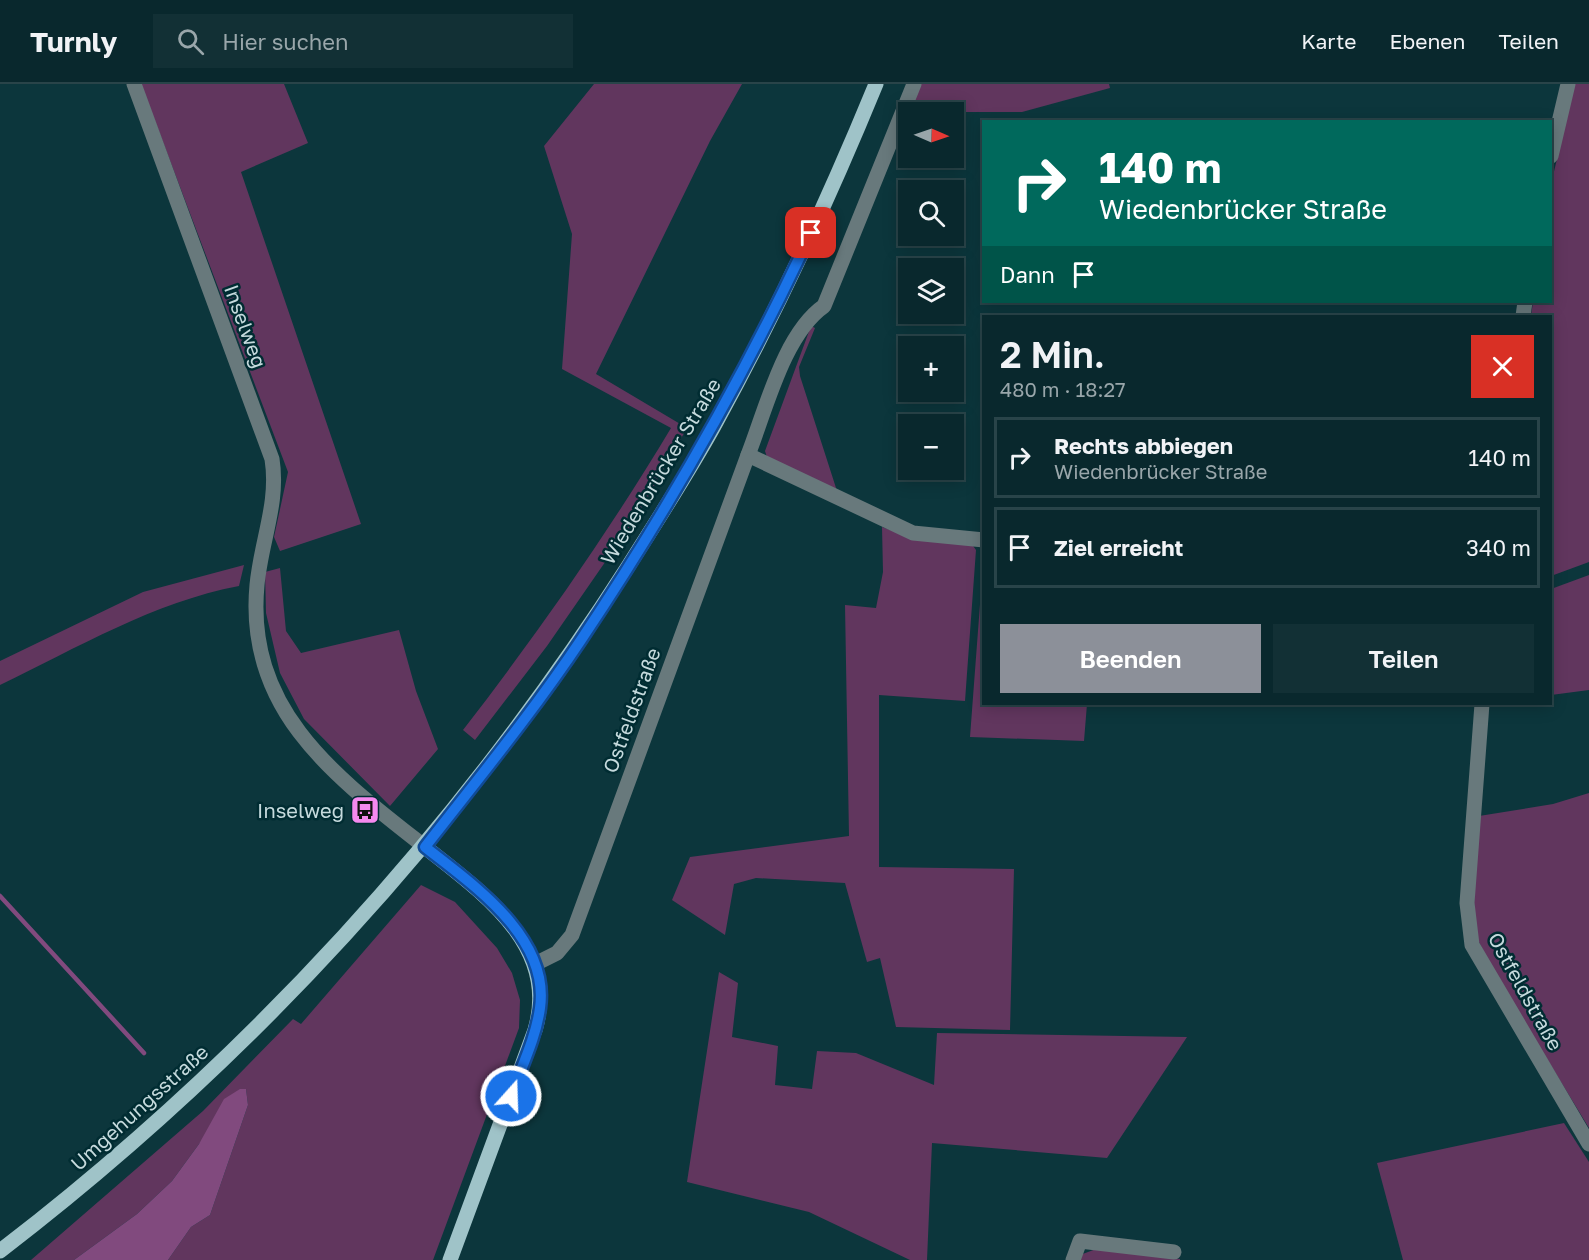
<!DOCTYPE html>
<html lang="de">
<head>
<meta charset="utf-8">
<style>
  :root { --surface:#09282d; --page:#123035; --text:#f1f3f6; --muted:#99a6aa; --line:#294449; --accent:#8c9099 }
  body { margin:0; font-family:"Golos Text",sans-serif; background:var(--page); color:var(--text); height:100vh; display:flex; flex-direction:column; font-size:22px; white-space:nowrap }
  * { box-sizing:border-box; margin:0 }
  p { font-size:20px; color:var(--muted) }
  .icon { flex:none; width:33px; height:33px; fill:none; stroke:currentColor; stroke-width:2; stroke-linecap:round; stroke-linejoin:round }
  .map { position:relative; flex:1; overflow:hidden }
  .side { position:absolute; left:982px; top:231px; width:570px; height:390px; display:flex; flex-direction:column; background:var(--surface); border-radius:0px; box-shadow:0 3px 15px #0003,0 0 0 2px var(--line) }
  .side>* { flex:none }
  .hud { position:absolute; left:982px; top:36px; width:570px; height:183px; border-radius:0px; box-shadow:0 3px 15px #0003,0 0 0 2px var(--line); background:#00695c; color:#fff; overflow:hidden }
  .needle { width:39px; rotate:92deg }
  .controls { position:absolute; left:898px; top:18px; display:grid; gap:12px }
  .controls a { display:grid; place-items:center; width:66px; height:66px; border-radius:0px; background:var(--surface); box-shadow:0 3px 15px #0003,0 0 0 2px var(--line); font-size:30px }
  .pin { position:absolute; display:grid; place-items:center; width:51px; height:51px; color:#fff; margin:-26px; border-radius:12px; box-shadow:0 3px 9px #0006 }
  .me { position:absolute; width:66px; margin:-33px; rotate:20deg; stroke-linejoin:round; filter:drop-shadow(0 0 4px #0008) }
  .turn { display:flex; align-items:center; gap:21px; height:126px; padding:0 18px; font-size:27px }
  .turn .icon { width:78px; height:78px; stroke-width:2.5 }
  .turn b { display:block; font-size:42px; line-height:51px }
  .then { display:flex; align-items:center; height:57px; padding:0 18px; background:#0003; gap:12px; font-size:22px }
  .round { display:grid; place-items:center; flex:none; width:63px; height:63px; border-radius:0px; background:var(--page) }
  .headline { display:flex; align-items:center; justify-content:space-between; height:102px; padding:0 18px }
  h1 { font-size:36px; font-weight:600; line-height:45px }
  .action { display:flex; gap:12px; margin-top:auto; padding:12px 18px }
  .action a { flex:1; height:69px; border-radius:0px; background:var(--accent); color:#fff; font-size:24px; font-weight:600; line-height:69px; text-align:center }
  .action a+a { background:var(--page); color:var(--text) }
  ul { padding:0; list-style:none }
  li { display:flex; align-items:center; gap:18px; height:81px; margin:0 12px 9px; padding:0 6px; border:3px solid var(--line); border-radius:0px }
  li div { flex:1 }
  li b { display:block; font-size:22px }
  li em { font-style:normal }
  header { display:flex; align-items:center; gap:36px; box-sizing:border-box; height:84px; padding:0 30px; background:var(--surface); border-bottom:2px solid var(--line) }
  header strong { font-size:28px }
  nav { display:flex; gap:33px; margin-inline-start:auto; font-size:21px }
  .search { width:420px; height:54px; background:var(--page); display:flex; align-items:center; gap:15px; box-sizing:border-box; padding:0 21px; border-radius:0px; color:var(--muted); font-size:22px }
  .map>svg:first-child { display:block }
  .green { fill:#61365e }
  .water { fill:#814a7e }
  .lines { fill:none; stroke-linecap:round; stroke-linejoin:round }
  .stream { stroke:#814a7e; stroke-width:4.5 }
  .minor { stroke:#68797c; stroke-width:15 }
  .major { stroke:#9fc3c8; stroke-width:15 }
  .route-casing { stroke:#114b97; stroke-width:15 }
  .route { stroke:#1a73e8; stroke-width:10 }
  .labels { text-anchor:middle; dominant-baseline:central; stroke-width:5; stroke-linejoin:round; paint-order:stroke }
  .street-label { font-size:20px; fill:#c5dadd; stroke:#002c32 }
  .poi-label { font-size:20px; fill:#c5dadd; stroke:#002c32; text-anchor:end }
</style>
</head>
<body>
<header>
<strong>Turnly</strong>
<div class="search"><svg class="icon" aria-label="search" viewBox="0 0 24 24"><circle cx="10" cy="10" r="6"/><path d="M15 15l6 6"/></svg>Hier suchen</div>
<nav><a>Karte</a><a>Ebenen</a><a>Teilen</a></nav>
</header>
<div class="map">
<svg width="1589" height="1176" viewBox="0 0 1589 1176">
  <rect width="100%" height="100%" fill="#0c363c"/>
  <g class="green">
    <polygon points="141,0 284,0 308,59 241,88 361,440 280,467 274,453 288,388"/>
    <path d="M594,0H742L710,57L596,290L687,344L637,432L547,562L475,656L463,646C538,549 608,449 671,344L562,285L572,150L544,62Z"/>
    <polygon points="920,0 1109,0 1110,4 1022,28 909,28"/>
    <polygon points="1575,0 1589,0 1589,478 1551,492 1551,232 1531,232 1533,218 1551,218 1551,100"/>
    <polygon points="811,242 815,244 799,283 800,292 837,407 767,373 765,367"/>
    <polygon points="882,443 912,454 971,459 976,466 965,617 879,611 879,783 1014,785 1010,946 896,943 880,874 867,878 845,799 756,794 734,800 725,851 672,816 690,773 849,752 845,521 876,524 883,488"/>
    <polygon points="984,467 984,620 1087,620 1084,657 970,653"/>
    <path d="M244,481L239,502C154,518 77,564 0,601V577L143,508Z"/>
    <polygon points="280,484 286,547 301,569 399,546 416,607 438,665 390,722 304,635 280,589 266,529 265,488"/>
    <polygon points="1589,491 1589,606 1551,611 1551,505"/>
    <polygon points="1589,709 1589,1044 1491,883 1477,854 1474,819 1479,732 1553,720"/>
    <polygon points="421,801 455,818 497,864 512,889 520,916 519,944 433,1176 168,1176 191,1143 210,1131 248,1021 246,1005 199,1060 172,1097 137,1130 74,1176 31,1176 203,1027 293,935 301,940"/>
    <polygon points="719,888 738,899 732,953 778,962 775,1001 812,1005 817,967 856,969 934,1001 937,949 1187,953 1107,1074 932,1059 927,1176 910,1176 809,1128 687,1098"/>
    <polygon points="1564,1039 1589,1078 1589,1176 1403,1176 1377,1079"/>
    <polygon points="1096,1165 1180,1175 1180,1176 1078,1176 1080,1171"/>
  </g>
  <polygon class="water" points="240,1005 246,1005 248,1021 210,1131 191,1143 168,1176 74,1176 137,1130 172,1097 199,1060 224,1015"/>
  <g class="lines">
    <polyline class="stream" points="0,812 144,969"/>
    <g class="minor">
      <path d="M134,0L272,375C279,419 261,457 257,501C245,627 336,693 425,763"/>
      <polyline points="1551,72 1568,0"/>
      <polyline points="1523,232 1525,218"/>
      <path d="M748,371C766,325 784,250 824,222L914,0"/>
      <polyline points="1482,620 1467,819 1472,861 1589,1060"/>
      <polyline points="535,880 557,869 572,851 748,371 913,449 984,456"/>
      <polyline points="1073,1176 1080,1157 1174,1168"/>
    </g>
    <g class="major">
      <path d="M425,763C483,809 560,862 535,946L450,1176"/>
      <path d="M0,1167C248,977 460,745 629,481C658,435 688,389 714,342C775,231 828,117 876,0"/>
    </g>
  </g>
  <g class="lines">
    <g class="route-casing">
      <path id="route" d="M511,1012C521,984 536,954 540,924C550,853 473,801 425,763C478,695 533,628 581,556C668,426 745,291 811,149"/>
    </g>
    <use href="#route" class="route"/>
  </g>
  <defs>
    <g id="bus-square" transform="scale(1.5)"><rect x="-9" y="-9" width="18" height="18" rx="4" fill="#f589ef" stroke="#002c32"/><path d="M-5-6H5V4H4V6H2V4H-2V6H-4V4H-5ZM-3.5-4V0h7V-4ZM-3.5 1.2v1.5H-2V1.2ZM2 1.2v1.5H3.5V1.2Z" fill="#111"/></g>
  </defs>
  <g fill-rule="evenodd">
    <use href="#bus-square" x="365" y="726"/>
  </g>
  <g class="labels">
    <g class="street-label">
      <text transform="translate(246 242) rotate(70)">Inselweg</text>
      <text transform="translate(660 387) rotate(-59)">Wiedenbrücker Straße</text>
      <text transform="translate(631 626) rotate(-70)">Ostfeldstraße</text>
      <text transform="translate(1526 907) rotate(61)">Ostfeldstraße</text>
      <text transform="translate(139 1023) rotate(-42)">Umgehungsstraße</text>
    </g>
    <g class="poi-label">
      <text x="344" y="726">Inselweg</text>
    </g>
  </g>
</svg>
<div class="controls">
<a><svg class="needle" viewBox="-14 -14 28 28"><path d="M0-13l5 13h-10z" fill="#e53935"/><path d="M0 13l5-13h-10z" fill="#99a6aa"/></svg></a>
<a><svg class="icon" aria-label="search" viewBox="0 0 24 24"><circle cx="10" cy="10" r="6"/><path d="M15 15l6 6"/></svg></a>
<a><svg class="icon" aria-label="layers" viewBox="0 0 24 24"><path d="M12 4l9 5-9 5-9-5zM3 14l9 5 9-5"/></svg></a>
<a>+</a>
<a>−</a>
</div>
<div class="pin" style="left:811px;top:149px;background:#d93025"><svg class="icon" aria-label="arrive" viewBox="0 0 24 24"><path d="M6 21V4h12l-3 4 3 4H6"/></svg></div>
<svg class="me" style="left:511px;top:1012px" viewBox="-20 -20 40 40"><circle r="17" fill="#1a73e8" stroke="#fff" stroke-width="3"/><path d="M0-11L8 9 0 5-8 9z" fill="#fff"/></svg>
<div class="hud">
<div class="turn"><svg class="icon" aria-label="right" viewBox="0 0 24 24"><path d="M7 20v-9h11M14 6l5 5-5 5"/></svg><div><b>140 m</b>Wiedenbrücker Straße</div></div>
<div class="then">Dann<svg class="icon" aria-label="arrive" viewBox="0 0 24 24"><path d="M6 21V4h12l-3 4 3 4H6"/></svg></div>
</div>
<section class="side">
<div class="headline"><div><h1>2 Min.</h1><p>480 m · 18:27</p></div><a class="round" style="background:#d93025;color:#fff"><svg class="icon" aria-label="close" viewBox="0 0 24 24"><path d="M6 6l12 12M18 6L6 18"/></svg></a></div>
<ul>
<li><svg class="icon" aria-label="right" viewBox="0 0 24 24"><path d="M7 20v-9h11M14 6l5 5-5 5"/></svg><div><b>Rechts abbiegen</b><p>Wiedenbrücker Straße</p></div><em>140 m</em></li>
<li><svg class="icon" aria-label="arrive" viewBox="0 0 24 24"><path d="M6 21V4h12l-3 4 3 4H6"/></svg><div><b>Ziel erreicht</b></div><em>340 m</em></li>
</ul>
<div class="action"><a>Beenden</a><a>Teilen</a></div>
</section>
</div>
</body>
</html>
